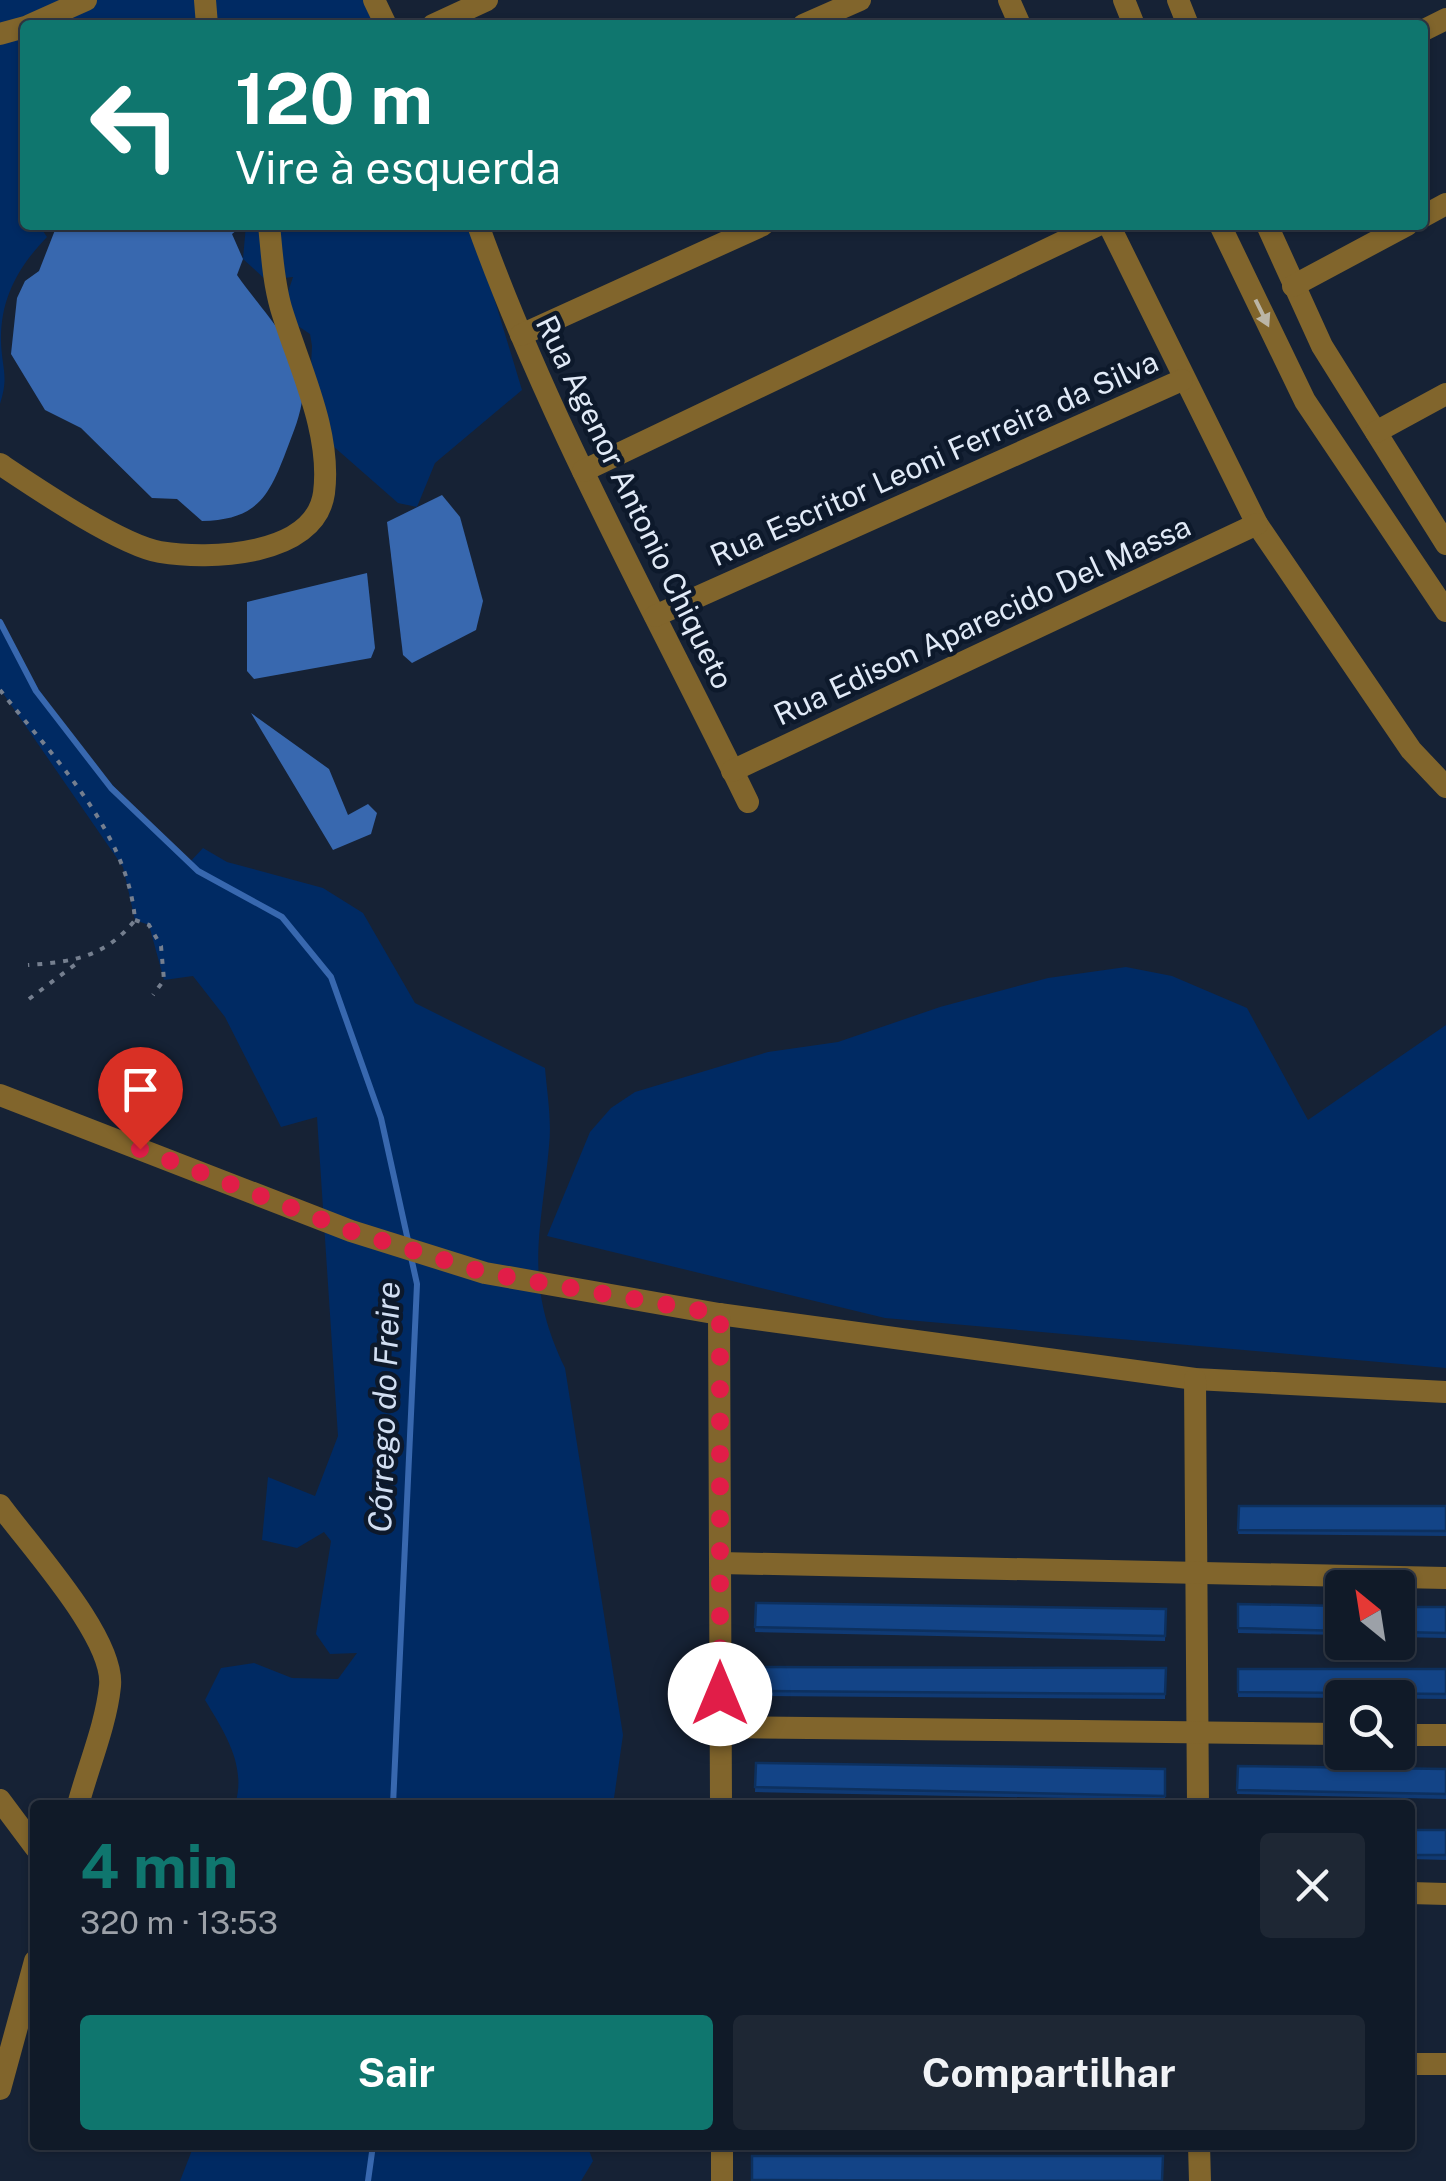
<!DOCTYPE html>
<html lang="pt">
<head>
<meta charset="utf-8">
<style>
  :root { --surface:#101a28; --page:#1e2734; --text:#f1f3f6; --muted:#9ca1a8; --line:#303845; --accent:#0f766e }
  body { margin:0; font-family:"Public Sans",sans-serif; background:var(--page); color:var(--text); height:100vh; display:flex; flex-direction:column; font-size:38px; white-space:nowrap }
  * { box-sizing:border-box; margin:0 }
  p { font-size:32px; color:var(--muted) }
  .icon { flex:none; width:55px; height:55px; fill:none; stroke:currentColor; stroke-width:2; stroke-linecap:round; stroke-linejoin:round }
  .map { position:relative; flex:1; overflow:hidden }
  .details { position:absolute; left:30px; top:1800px; width:1385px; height:350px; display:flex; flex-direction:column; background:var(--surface); border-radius:10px; box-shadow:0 2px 8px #0004,0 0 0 2px var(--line) }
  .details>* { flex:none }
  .top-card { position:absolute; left:20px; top:20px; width:1408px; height:210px; border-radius:10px; box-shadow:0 2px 8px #0004,0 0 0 2px var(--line); background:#0f766e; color:#fff; overflow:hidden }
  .needle { width:65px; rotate:330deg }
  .fabs { position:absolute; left:1325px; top:1570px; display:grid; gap:20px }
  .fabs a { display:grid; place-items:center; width:90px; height:90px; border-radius:10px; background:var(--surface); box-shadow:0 2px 8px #0004,0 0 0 2px var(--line); font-size:50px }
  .pin { position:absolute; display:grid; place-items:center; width:85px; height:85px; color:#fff; margin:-102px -42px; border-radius:50% 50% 50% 0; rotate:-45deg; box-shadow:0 0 10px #0007 }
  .pin .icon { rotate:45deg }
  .me { position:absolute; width:110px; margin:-55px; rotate:0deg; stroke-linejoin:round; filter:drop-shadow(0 0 8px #0008) }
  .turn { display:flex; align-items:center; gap:35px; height:210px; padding:0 50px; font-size:45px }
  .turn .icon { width:130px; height:130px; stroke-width:2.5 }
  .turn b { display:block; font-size:70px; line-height:85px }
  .round { display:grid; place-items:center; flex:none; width:105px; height:105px; border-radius:10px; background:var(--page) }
  .summary { display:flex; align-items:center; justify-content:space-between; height:170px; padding:0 50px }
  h1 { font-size:60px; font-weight:700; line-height:75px; color:var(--accent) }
  .button { display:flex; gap:20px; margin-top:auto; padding:20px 50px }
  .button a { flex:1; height:115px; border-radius:10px; background:var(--accent); color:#fff; font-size:40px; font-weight:700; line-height:115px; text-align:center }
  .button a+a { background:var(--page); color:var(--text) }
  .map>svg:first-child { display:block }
  .green { fill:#002a63 }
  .water { fill:#3868af }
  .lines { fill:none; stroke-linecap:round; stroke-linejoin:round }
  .stream { stroke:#3868af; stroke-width:6 }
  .path { stroke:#757f8f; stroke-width:4; stroke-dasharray:5 8; stroke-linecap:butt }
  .minor { stroke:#81652c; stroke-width:22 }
  .wall { fill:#103a74 }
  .building { fill:#134487; stroke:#0d305e; stroke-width:2.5 }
  .oneway { fill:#bbb5a6 }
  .route { stroke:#e11d48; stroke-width:18; stroke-dasharray:0 32.4 }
  .labels { text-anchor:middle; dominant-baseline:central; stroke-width:9; stroke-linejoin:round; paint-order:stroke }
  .street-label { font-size:30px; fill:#e1eaf7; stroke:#0d192b }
  .water-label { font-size:32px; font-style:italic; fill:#d1def2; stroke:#0d192b }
</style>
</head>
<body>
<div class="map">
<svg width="1446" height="2181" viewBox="0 0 1446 2181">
  <rect width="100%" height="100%" fill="#162235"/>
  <g class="green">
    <path d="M0,0H368L379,25H25L22,201L25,225H39L47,237C18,267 0,299 1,342C2,369 9,376 0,404Z"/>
    <polygon points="246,225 472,225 522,390 435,463 417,507 398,503 308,424 312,346 310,334 292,322 286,298 293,277 266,280 243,259"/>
    <path d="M0,622C53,724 107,784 189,863L203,848L227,862L323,888L363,913L415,1003L545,1068C547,1093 552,1121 549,1146C541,1236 523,1281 565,1368L623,1735L613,1805H235C247,1766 225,1733 205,1700L221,1668L254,1663L292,1678L338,1679L357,1653L330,1654L316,1634L331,1541L324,1532L297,1548L262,1540L268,1477L315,1496L338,1436L317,1117L281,1127L225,1017L193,976L164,980L149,925L135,920L123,867L0,689Z"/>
    <polygon points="1126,967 1172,976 1247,1008 1308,1120 1446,1025 1446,1368 885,1318 547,1236 590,1132 611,1108 635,1092 768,1052 838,1042 940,1007 1048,978"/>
    <polygon points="194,2145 587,2145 593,2161 581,2181 180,2181"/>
  </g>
  <g class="water">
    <path d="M49,225H243L232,234L243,259L237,275C259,307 295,342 302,380C306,398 297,424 290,441C271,491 262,520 202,521L177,499L152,498L81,428L45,410L11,354L17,298L25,281L39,271L55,230Z"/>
    <polygon points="442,495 460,517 483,601 476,630 412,663 403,655 387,522"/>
    <polygon points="367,573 375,648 371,658 254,679 247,671 247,602"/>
    <polygon points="251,713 329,769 348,815 368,804 377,813 371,834 333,850"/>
  </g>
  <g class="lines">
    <g class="stream">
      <polyline points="0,622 36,691 111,788 198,871 282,917 331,977 381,1118 409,1245"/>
      <polyline points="393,1805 417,1284 411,1257"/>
      <polyline points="368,2181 373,2145"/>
    </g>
    <g class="path">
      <path d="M0,690C53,757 128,832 135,920C106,957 72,962 28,965"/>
      <polyline points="135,920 149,925 161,946 164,980 153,995"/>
      <polyline points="29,999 80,961"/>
    </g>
    <g class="minor">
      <polyline points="205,0 207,25"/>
      <polyline points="374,0 386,25"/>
      <polyline points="1009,0 1020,25"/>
      <polyline points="1124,0 1134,25"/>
      <polyline points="1178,0 1188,25"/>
      <polyline points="30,25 86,0"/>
      <polyline points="433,25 487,0"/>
      <polyline points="803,25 860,0"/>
      <polyline points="1422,31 1446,19"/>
      <polyline points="0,34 25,27"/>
      <polyline points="1422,217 1446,204"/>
      <path d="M478,225C550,425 655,611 748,802"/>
      <polyline points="1109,225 1257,524 1411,750 1446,787"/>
      <polyline points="1220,225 1305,401 1446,611"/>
      <polyline points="1267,225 1322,346 1446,544"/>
      <polyline points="1293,286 1407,225"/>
      <polyline points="521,335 763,225"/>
      <polyline points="1376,432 1446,394"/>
      <path d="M0,464C36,488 120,545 160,552C209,560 315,557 324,493C332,431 298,365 281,308C273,280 272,253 269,225"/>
      <polyline points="583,471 1098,225"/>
      <polyline points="655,616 1182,380"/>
      <polyline points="732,771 1257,524"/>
      <polyline points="0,1095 351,1231 485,1273 719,1314 1195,1379 1446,1392"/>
      <polyline points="719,1314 721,1805"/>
      <polyline points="1195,1379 1198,1805"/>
      <path d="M0,1505C29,1545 115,1638 110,1686C106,1725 88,1767 78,1805"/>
      <polyline points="720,1563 1446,1578"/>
      <polyline points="721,1727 1342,1734"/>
      <polyline points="1398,1735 1446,1735"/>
      <polyline points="0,1800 35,1847"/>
      <polyline points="1410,1893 1446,1894"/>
      <polyline points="1410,2064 1446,2064"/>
      <polyline points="0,2089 35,1961"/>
      <polyline points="722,2145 722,2181"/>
      <polyline points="1199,2145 1200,2181"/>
    </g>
  </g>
  <g class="wall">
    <polygon points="1239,1506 1446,1506 1446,1536 1238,1534"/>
    <polygon points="756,1603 1166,1609 1165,1641 755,1632"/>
    <polygon points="1238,1604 1342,1606 1342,1635 1238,1633"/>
    <polygon points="1398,1607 1446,1607 1446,1638 1398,1637"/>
    <polygon points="755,1667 1166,1668 1165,1699 755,1696"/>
    <polygon points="1238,1669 1446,1669 1446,1699 1238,1697"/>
    <polygon points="756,1763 1165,1769 1165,1800 755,1792"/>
    <polygon points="1238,1766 1446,1769 1446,1799 1237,1794"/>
    <polygon points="1410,1830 1446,1830 1446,1860 1410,1859"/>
  </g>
  <g class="building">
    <polygon points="1239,1506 1446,1506 1446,1531 1238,1530"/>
    <polygon points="756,1603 1166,1609 1165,1636 755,1627"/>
    <polygon points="1238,1604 1342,1606 1342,1631 1238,1628"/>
    <polygon points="1398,1607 1446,1607 1446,1633 1398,1632"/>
    <polygon points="755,1667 1166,1668 1165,1694 755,1691"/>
    <polygon points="1238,1669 1446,1669 1446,1694 1238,1692"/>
    <polygon points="756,1763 1165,1769 1165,1796 755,1787"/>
    <polygon points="1238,1766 1446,1769 1446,1794 1237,1790"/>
    <rect x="1410" y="1830" width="36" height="25"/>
    <polygon points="752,2156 1163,2156 1162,2181 752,2180"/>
  </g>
  <defs><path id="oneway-solid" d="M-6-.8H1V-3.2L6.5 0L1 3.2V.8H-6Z" transform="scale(2.5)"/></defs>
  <use class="oneway" href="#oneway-solid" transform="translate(1262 313) rotate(64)"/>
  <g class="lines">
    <polyline class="route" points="140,1149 351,1231 486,1273 720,1314 720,1694"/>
  </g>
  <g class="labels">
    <g class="street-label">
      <text transform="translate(934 458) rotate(-24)">Rua Escritor Leoni Ferreira da Silva</text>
      <text transform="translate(635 502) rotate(64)">Rua Agenor Antonio Chiqueto</text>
      <text transform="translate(982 620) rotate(-25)">Rua Edison Aparecido Del Massa</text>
    </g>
    <g class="water-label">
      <text transform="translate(384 1407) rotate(-88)">Córrego do Freire</text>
    </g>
  </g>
</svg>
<div class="fabs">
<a><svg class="needle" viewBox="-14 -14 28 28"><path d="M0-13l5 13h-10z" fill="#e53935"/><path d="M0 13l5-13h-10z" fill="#9ca1a8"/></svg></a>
<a><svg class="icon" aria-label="search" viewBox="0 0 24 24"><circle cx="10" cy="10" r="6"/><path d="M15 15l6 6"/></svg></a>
</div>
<div class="pin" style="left:140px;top:1149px;background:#d93025"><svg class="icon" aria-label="arrive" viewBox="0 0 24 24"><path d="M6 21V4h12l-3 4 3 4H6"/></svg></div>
<svg class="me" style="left:720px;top:1694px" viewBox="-20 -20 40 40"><circle r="19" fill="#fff"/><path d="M0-13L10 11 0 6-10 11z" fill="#e11d48"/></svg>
<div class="top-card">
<div class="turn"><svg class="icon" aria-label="left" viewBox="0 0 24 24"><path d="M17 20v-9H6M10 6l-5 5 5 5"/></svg><div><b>120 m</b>Vire à esquerda</div></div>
</div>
<section class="details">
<div class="summary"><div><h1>4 min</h1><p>320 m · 13:53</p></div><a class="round"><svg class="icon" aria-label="close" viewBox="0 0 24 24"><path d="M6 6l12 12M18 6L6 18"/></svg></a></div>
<div class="button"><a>Sair</a><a>Compartilhar</a></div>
</section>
</div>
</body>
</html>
